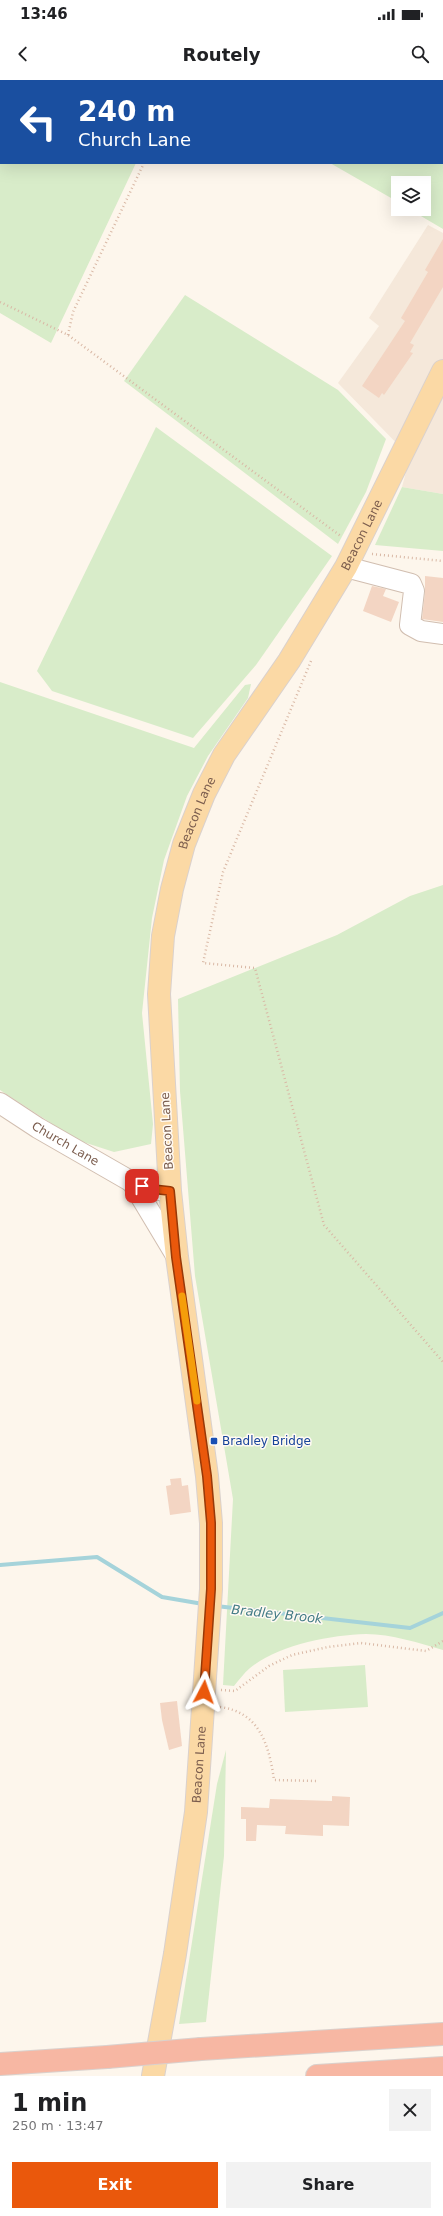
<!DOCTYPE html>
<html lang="en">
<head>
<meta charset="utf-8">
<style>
  :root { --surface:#fff; --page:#f2f2f2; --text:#202124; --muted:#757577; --accent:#ea580c }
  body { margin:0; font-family:"DejaVu Sans",sans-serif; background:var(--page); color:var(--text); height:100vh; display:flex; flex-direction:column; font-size:15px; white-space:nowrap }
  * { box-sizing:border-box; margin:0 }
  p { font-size:13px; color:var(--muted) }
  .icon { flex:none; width:22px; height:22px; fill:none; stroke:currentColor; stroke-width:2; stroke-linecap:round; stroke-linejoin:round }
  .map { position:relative; height:1996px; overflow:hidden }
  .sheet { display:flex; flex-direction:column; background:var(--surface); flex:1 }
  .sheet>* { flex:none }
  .top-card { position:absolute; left:0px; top:0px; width:443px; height:84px; box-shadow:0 4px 16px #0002; background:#1a4fa0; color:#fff; overflow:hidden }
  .fabs { position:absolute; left:391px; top:96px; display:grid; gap:8px }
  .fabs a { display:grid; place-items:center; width:40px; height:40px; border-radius:0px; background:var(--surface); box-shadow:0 4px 16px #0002; font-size:20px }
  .pin { position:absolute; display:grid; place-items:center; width:34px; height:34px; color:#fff; margin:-17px; border-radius:8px; box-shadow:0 2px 6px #0006 }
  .me { position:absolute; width:44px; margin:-22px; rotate:4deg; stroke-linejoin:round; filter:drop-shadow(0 0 3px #0008) }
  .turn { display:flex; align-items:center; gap:14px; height:84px; padding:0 12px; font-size:18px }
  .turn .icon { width:52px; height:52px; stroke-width:2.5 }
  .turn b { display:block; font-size:28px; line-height:34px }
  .round { display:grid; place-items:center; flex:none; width:42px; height:42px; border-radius:0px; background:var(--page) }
  .summary { display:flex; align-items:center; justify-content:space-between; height:68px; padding:0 12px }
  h1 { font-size:24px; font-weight:700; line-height:30px }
  .primary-button { display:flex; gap:8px; margin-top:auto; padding:8px 12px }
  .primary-button a { flex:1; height:46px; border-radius:0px; background:var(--accent); color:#fff; font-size:16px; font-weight:700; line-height:46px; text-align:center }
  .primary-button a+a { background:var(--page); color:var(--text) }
  .status { display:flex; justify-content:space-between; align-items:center; height:28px; padding:0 20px; background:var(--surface); direction:ltr }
  .status svg { height:11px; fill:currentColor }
  header { display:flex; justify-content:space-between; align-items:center; height:52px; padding:0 12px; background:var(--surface); font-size:18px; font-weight:700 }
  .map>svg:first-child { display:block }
  .residential { fill:#f5e8da }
  .green { fill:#d8ecc9 }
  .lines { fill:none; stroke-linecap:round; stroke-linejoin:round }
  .stream { stroke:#a5d3da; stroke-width:4 }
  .building { fill:#f3d5c3 }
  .minor-casing { stroke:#d1beb0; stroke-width:22 }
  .major-casing { stroke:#dad1cd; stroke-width:24 }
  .highway-casing { stroke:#dad1cd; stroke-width:24 }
  .path { stroke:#d9b8a5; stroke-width:2.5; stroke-dasharray:1 3; stroke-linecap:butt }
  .minor { stroke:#fff; stroke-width:20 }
  .major { stroke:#fbd9a5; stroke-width:22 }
  .highway { stroke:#f7b7a3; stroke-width:22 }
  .highway-bridge-casing { stroke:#dad1cd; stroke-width:24; stroke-linecap:butt }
  .highway-bridge { stroke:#f7b7a3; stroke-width:22 }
  .route-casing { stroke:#983908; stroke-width:10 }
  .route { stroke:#ea580c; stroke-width:7 }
  .slow { stroke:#f59e0b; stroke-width:7 }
  .transit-dot { fill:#1a4fb4; stroke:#fffaf3; stroke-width:1.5 }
  .labels { text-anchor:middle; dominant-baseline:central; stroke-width:3; stroke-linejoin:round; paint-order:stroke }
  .street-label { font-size:12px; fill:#7a5c4d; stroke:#fffaf3 }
  .transit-label { font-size:12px; fill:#164399; stroke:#fffaf3; text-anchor:start }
  .water-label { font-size:13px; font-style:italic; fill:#437c86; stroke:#fffaf3 }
</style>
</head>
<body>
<div class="status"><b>13:46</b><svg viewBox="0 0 49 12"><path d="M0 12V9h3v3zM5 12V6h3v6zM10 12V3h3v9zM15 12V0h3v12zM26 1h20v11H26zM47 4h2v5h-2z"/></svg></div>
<header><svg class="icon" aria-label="back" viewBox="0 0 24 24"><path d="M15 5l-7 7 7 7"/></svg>Routely<svg class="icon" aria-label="search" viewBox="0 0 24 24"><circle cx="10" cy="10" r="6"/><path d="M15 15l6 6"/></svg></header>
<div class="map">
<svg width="443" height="1996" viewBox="0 0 443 1996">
  <rect width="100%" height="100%" fill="#fdf6ec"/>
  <polygon class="residential" points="428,145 443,153 443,414 402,407 410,377 338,303 379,246 369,238"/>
  <g class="green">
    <polygon points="0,0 175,0 1,1 1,83 136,83 51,263 0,233"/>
    <polygon points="188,0 443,0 443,149 409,129 424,129 424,103 398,103 398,122 330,83 442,83 442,1"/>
    <polygon points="185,215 338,310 386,359 366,412 338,464 124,301"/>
    <polygon points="156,347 332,476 256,585 193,658 52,611 37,591"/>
    <polygon points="402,407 443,414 443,471 375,465"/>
    <polygon points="0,602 194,668 245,605 251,604 248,618 208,676 187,716 164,780 152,838 142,933 153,1044 151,1064 114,1072 77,1060 0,1010"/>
    <path d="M443,805V1570C418,1563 392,1554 366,1554C330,1555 278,1565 250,1588C244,1593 239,1600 234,1606L223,1605L233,1419L195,1196L180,1011L178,919L337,855L410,816Z"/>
    <polygon points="365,1585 368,1627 285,1632 283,1590"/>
    <polygon points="226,1670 224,1776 206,1942 179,1944 217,1704"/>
  </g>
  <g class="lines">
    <g class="stream">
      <polyline points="0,1485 97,1477 162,1517 203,1524"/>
      <polyline points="216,1526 410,1548 443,1533"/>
    </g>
  </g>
  <g class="building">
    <polygon points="443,159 443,207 410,263 414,265 410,272 413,273 384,315 382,313 379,318 362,306 405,241 401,238 428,192 425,190"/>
    <polygon points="425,496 443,498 443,542 422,539 425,512"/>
    <polygon points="372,506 386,509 383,516 399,522 391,542 363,531"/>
    <polygon points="181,1398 182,1406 188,1405 191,1432 170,1435 166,1406 171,1405 170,1399"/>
    <polygon points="177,1621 182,1666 169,1670 162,1640 160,1623"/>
    <polygon points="332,1716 350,1717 349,1746 323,1745 323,1756 285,1754 286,1746 257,1745 256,1761 246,1761 246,1739 241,1739 241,1727 269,1728 270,1719 332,1721"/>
  </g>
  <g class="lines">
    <g class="minor-casing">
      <g id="minor">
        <polyline points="346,487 411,504 414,511 410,545 421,551 443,554"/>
        <path id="s1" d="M0,1023L38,1048L132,1102L151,1109L170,1111"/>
        <polyline points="132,1102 177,1177"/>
      </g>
    </g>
    <g class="major-casing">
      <g id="major">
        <path id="s2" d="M153,1996L175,1874L196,1732L211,1509V1443L207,1396L177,1177L170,1111L159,914L163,856L172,809L184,764L204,714L224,675L289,581L346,487L443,291"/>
      </g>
    </g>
    <g class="highway-casing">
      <g id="highway">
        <polyline points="201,1969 443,1954"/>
        <polyline points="0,1984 107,1977"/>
        <polyline points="317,1996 443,1988"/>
      </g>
    </g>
    <g class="path">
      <polyline points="114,1 121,0"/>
      <polyline points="182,1 183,0"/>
      <polyline points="0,9 1,9"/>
      <polyline points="0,222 68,255 342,457"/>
      <polyline points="68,255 73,232 144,83"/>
      <polyline points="372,474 443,481"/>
      <polyline points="311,581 223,792 203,883 255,888 324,1145 443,1282"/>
      <polyline points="221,1610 235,1611 269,1586 292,1575 328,1567 361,1563 426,1571 443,1561"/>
      <path d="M220,1627C259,1632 269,1664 274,1700L317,1701"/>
    </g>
    <use href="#minor" class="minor"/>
    <use href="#major" class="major"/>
    <use href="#highway" class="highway"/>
    <g class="highway-bridge-casing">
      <polyline id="highway-bridge" points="107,1977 201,1969"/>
    </g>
    <use href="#highway-bridge" class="highway-bridge"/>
  </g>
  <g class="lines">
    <g class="route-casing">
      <polyline id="route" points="142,1106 152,1109 170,1111 176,1177 207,1396 211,1443 211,1509 204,1612"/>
    </g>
    <use href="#route" class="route"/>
    <polyline class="slow" points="182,1216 197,1321"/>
  </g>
  <rect class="transit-dot" x="210" y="1357" width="8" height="8" rx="2"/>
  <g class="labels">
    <g class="street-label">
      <text stroke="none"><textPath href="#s2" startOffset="1599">Beacon Lane</textPath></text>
      <text stroke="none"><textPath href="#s2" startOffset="1275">Beacon Lane</textPath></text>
      <text transform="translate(167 1051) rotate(-93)">Beacon Lane</text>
      <text stroke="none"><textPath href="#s1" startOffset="77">Church Lane</textPath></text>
      <text stroke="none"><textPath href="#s2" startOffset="315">Beacon Lane</textPath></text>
    </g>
    <g class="transit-label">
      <text x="222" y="1361">Bradley Bridge</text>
    </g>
    <g class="water-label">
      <text transform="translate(277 1534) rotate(6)">Bradley Brook</text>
    </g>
  </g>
</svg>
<div class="fabs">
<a><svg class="icon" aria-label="layers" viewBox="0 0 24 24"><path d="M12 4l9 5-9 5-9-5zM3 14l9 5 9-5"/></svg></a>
</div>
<div class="pin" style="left:142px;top:1106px;background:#d93025"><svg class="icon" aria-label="arrive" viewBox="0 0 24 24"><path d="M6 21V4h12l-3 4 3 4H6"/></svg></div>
<svg class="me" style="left:204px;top:1612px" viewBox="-20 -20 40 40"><path d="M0-17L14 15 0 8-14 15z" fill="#ea580c" stroke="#fff" stroke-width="4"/></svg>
<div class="top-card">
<div class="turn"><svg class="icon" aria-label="left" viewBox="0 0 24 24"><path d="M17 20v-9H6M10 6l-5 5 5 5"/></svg><div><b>240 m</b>Church Lane</div></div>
</div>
</div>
<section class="sheet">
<div class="summary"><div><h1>1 min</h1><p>250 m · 13:47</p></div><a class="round"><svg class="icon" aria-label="close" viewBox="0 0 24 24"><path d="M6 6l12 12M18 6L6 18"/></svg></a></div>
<div class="primary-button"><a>Exit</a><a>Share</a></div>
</section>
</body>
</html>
